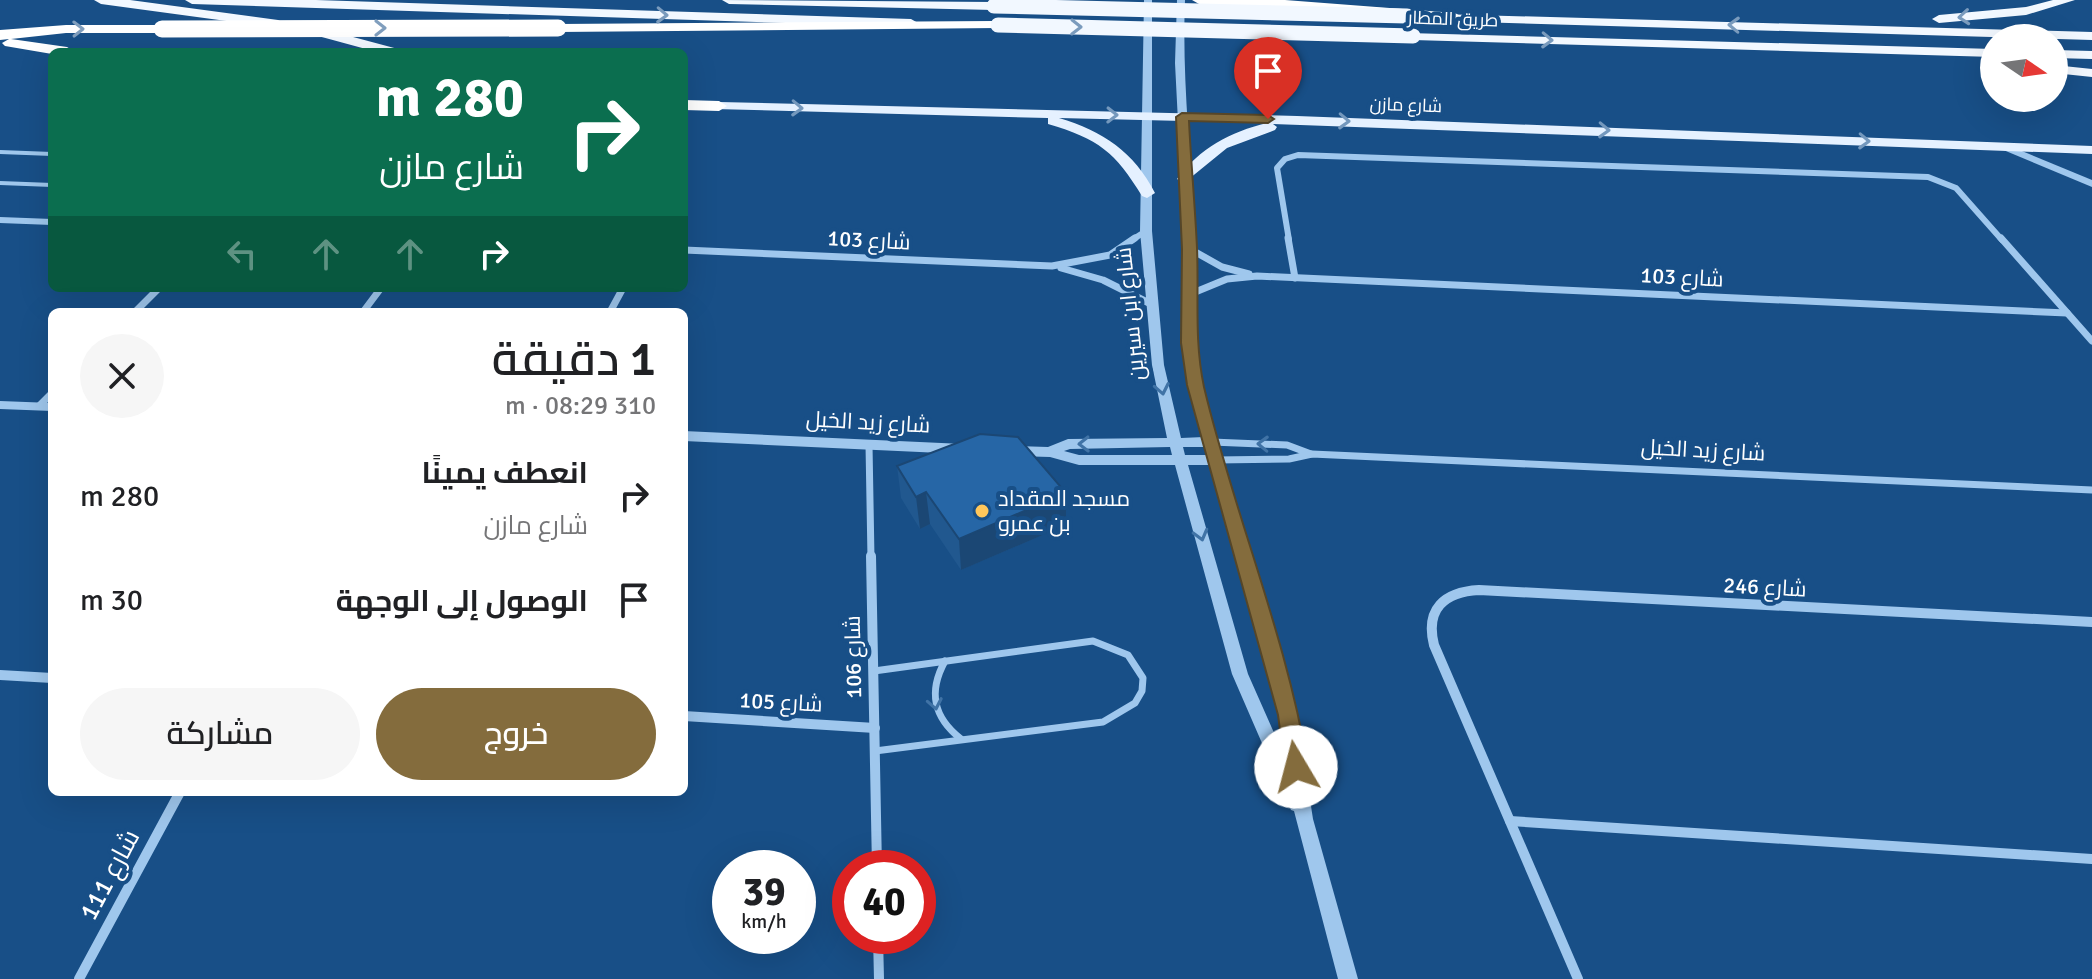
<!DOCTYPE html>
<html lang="ar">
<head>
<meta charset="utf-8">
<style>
  :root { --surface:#fff; --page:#f6f6f6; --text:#202124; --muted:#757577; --accent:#846c3d }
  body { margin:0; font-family:Signika,Cairo,sans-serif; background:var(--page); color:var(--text); direction:rtl; height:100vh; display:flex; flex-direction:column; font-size:30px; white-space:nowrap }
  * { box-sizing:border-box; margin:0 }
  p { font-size:26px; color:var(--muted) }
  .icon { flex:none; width:44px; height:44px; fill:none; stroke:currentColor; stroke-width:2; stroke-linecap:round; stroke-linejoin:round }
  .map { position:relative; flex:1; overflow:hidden; direction:ltr }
  .side { position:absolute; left:48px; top:308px; width:640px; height:488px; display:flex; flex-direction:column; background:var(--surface); border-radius:12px; box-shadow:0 8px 32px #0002; direction:rtl }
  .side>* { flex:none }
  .banner { position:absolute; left:48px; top:48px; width:640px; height:244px; border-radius:12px; box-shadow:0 8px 32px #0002; direction:rtl; background:#0b6e4f; color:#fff; overflow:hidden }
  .needle { width:52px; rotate:103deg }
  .buttons { position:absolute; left:1980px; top:24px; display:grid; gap:16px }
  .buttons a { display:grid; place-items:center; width:88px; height:88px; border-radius:50%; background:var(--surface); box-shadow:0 8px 32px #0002; font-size:40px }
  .speed { position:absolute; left:712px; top:850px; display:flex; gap:16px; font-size:40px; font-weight:700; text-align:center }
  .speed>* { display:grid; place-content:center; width:104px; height:104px; border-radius:50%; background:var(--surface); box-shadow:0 8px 32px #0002; line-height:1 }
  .speed small { font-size:20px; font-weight:400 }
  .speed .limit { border:12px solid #d22; background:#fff; color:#111 }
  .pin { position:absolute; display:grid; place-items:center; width:68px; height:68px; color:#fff; margin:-82px -34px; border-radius:50% 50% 50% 0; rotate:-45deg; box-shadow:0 0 8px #0007 }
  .pin .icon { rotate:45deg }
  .me { position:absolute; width:88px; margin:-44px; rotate:352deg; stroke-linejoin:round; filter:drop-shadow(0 0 6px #0008) }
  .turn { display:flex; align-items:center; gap:28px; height:168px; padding:0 32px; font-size:36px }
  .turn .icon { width:104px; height:104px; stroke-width:2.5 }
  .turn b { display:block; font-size:56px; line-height:68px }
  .lanes { display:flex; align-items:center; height:76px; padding:0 32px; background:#0003; justify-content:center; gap:40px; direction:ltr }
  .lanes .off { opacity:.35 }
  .round { display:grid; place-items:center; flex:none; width:84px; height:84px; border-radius:42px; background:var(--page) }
  .head { display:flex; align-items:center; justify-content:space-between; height:136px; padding:0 32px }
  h1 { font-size:48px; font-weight:600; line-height:60px }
  .button { display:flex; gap:16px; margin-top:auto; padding:16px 32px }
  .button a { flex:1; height:92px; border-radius:48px; background:var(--accent); color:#fff; font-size:32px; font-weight:600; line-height:92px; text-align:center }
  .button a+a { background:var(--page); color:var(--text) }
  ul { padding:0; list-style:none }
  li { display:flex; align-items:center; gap:24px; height:104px; padding:0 32px }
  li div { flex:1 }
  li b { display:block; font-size:30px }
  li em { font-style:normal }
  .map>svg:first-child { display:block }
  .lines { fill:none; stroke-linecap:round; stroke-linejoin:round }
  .service-far1 { stroke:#9fc7ed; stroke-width:4 }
  .service { stroke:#9fc7ed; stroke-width:7 }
  .minor-far2 { stroke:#9fc7ed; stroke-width:6 }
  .minor-far1 { stroke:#9fc7ed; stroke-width:7 }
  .minor { stroke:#9fc7ed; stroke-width:10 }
  .tertiary { fill:#9fc7ed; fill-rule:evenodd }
  .primary { fill:#e5f1ff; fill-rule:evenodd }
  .trunk { fill:#f2f8ff; fill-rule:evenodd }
  .motorway { fill:#fff; fill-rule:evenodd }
  .trunk-bridge { stroke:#f2f8ff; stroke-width:15 }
  .motorway-bridge { stroke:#fff; stroke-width:17 }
  .wall { fill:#21588f }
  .shaded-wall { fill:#1b4774 }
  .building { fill:#2666a6; stroke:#1b4774; stroke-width:2 }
  .oneway { stroke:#7a9bbd }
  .oneway2 { stroke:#809ebd }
  .oneway3 { stroke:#7498bd }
  .oneway4 { stroke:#4073a6 }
  .route { fill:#846c3d; stroke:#564628; stroke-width:2 }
  .poi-dot { fill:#ffc75b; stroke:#184f87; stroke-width:3 }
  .labels { text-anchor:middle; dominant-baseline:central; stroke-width:8; stroke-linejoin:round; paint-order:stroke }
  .far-street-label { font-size:18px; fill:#fff; stroke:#184f87 }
  .street-label { font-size:22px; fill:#fff; stroke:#184f87 }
  .poi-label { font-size:22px; fill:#fff; stroke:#184f87; text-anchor:start }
  .near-street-label { font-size:26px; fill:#fff; stroke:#184f87 }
</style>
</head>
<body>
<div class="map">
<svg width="2092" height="979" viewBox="0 0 2092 979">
  <rect width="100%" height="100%" fill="#184f87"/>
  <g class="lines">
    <g class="service-far1">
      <polyline points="0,152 52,154"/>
      <polyline points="0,183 52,185"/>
    </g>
    <g class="service">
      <path d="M945,661C928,692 933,717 961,739"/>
      <polyline points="874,671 1093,641 1128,655 1143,678 1142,691 1135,703 1103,722 875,751"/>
    </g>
    <g class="minor-far2">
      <polyline points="0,220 52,222"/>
      <polyline points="1132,240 1146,231"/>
      <polyline points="1289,240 1277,168 1285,159 1298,155 1928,177 1956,188 2002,240"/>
    </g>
    <g class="minor-far1">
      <polyline points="1288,238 1295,278"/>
      <polyline points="2001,238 2092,341"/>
      <polyline points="1190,249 1222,267 1249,274"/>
      <polyline points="684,250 1052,266 1110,255 1135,238"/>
      <polyline points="1061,268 1103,280 1151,304"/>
      <polyline points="1188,295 1227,279 1257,276 2067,313"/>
      <polyline points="135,312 159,288"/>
      <polyline points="363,312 381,288"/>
      <polyline points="610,312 623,288"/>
      <polyline points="39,406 52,393"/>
      <polyline points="1212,442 1287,445 1311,454"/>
      <polyline points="869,445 871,558"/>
      <polyline points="1216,460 1289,459 1312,454 2092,490"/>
    </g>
    <g class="minor">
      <polyline points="871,556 877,868"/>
      <polyline points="0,675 52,678"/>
      <polyline points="684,716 875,728"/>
      <polyline points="1510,821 2092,859"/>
      <polyline points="878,936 879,979"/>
      <polyline points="79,979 180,792"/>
      <path d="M1578,979L1434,645C1425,609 1444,592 1479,590L2092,622"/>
    </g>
    <g class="tertiary">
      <path d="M1144,0H1152V231L1164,365L1181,438L1204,437L1190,385L1185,351L1183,220L1175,63L1177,0H1185C1182,74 1190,146 1194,220C1197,275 1194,330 1202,385L1297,715L1313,819L1358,979H1338L1294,811L1291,810L1232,674L1175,465H1079L1050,457L1012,456L1005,451L1012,446L1048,447L1068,439L1167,438L1152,365L1140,231ZM1170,447L1172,455H1079L1064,451L1070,449ZM1183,447H1207L1209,455H1185ZM1188,465H1212L1281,715L1287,762L1248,674Z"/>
      <polygon points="2005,144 2092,180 2092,187 2001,149 2000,147"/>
      <polygon points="0,401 52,403 52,411 0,409"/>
      <polygon points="684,431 963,444 970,449 963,454 684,441"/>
    </g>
    <path class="primary" d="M719,102L1297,116L2092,146V154L1273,124L1277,127L1275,130L1227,148L1184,183L1177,179C1200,148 1230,132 1267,123L1059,118C1103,131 1134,152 1155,193L1147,198L1142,196C1115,152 1099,139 1048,124V118L714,109V103Z"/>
    <g class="trunk">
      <polygon points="94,0 130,0 278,20 285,24 278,28 101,4"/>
      <polygon points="185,0 316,0 911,19 918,23 911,27 192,4"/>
      <polygon points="722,0 994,2 1001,6 994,10 729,4"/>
      <polygon points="2053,0 2075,0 2026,15 1939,23 1932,19 1939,15 2026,7"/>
      <polygon points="1402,13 2092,32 2092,40 1407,20 1402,19"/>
      <polygon points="312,26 398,49 400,52 377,52 307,33 307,27"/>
      <polygon points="1408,33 1994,49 1994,57 1413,40 1408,39"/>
      <polygon points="2054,50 2092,51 2092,59 2054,58"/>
      <polygon points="2054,65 2092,69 2092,77 2054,73"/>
    </g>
    <g class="motorway">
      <polygon points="1192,0 1285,0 1455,13 1462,17 1455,21 1398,14 1199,4"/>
      <polygon points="993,21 1000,25 998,28 558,32 551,28 558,24"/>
      <polygon points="66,25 162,25 169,29 162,33 66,33 11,39 67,47 75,52 52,54 5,46 2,43 9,39 0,40 0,30"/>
      <polygon points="684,100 719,101 727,106 719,111 684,110"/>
    </g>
    <g class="trunk-bridge">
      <polyline points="994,6 1407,16"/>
      <polyline points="998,25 1413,36"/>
    </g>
    <polyline class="motorway-bridge" points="162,29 558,28"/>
  </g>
  <polygon class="wall" points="897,466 1066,493 1066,525 961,570 930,524 920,529 901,498"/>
  <g class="shaded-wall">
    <polygon points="926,492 930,524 920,529 916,497"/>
    <polygon points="1066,493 1066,525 961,570 959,539"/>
  </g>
  <polygon class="building" points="980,434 1018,437 1066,493 959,539 926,492 916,497 897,466"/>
  <defs><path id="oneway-chevron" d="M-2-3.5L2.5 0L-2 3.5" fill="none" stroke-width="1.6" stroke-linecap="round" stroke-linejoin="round" transform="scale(2)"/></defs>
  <g class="oneway">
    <use href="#oneway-chevron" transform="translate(662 15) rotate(2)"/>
    <use href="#oneway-chevron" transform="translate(1964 17) rotate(175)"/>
    <use href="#oneway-chevron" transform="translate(1734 25) rotate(-178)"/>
    <use href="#oneway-chevron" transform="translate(1076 27) rotate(1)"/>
    <use href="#oneway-chevron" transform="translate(1547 40) rotate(2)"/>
  </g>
  <g class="oneway2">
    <use href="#oneway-chevron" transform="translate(380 28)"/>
    <use href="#oneway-chevron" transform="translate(78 29) rotate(-1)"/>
  </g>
  <g class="oneway3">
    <use href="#oneway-chevron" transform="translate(797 108) rotate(2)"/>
    <use href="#oneway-chevron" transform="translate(1112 115) rotate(1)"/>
    <use href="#oneway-chevron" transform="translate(1344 121) rotate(2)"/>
    <use href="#oneway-chevron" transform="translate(1604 130) rotate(2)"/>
    <use href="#oneway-chevron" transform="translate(1864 141) rotate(2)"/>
  </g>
  <g class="oneway4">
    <use href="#oneway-chevron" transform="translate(1162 389) rotate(79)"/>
    <use href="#oneway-chevron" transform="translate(1084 444) rotate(179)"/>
    <use href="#oneway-chevron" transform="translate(1263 444) rotate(-178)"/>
    <use href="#oneway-chevron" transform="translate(1201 535) rotate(75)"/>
    <use href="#oneway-chevron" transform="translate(935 704) rotate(79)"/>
  </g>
  <path class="route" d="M1182,113L1268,115L1274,119L1268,123L1189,121C1191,163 1195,205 1197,248C1199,295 1194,340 1204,387C1234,514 1287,637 1308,767L1304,774L1296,777L1289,774L1285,767L1278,715L1187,385L1181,343L1182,249L1176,117Z"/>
  <circle class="poi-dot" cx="982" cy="511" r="8"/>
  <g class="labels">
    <g class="far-street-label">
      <text transform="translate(1453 19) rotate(2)">طريق المطار</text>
      <text transform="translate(1406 105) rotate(2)">شارع مازن</text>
    </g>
    <g class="street-label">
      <text transform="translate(869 240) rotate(3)">شارع 103</text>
      <text transform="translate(1682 277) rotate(3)">شارع 103</text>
      <text transform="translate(1130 314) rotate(-96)">شارع ابن سيرين</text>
      <text transform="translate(868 422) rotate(3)">شارع زيد الخيل</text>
      <text transform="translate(1703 450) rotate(3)">شارع زيد الخيل</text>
      <text transform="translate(1765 587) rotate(3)">شارع 246</text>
      <text transform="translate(853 657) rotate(-91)">شارع 106</text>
      <text transform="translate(781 702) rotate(3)">شارع 105</text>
    </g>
    <g class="poi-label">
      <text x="998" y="498">مسجد المقداد<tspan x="998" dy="25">بن عمرو</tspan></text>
    </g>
    <g class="near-street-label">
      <text transform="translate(110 875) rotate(-62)">شارع 111</text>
    </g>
  </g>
</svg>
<div class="buttons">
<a><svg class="needle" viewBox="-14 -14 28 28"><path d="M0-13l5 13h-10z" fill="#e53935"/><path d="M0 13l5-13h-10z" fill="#757577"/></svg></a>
</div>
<div class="speed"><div>39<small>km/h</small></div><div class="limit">40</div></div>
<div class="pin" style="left:1268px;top:119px;background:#d93025"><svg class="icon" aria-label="arrive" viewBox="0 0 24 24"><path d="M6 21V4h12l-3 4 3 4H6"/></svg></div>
<svg class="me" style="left:1296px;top:767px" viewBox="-20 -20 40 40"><circle r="19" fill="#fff"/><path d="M0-13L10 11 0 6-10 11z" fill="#846c3d"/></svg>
<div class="banner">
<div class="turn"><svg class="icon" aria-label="right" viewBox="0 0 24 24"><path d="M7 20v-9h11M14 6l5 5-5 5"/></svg><div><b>280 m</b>شارع مازن</div></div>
<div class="lanes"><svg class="icon off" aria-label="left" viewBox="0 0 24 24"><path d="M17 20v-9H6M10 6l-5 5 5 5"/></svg><svg class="icon off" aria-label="ahead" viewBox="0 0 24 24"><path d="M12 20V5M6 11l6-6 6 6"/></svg><svg class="icon off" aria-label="ahead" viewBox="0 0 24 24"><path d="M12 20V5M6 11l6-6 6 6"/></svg><svg class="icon" aria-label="right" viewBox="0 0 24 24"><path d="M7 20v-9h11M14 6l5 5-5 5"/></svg></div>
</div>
<section class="side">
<div class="head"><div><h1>1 دقيقة</h1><p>310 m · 08:29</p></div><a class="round"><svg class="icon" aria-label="close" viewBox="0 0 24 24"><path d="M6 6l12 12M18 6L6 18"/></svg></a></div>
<ul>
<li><svg class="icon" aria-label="right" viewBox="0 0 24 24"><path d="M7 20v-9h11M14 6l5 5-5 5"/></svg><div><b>انعطف يمينًا</b><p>شارع مازن</p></div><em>280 m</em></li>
<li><svg class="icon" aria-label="arrive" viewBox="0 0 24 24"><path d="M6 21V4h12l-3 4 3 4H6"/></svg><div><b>الوصول إلى الوجهة</b></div><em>30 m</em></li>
</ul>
<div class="button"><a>خروج</a><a>مشاركة</a></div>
</section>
</div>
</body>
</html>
